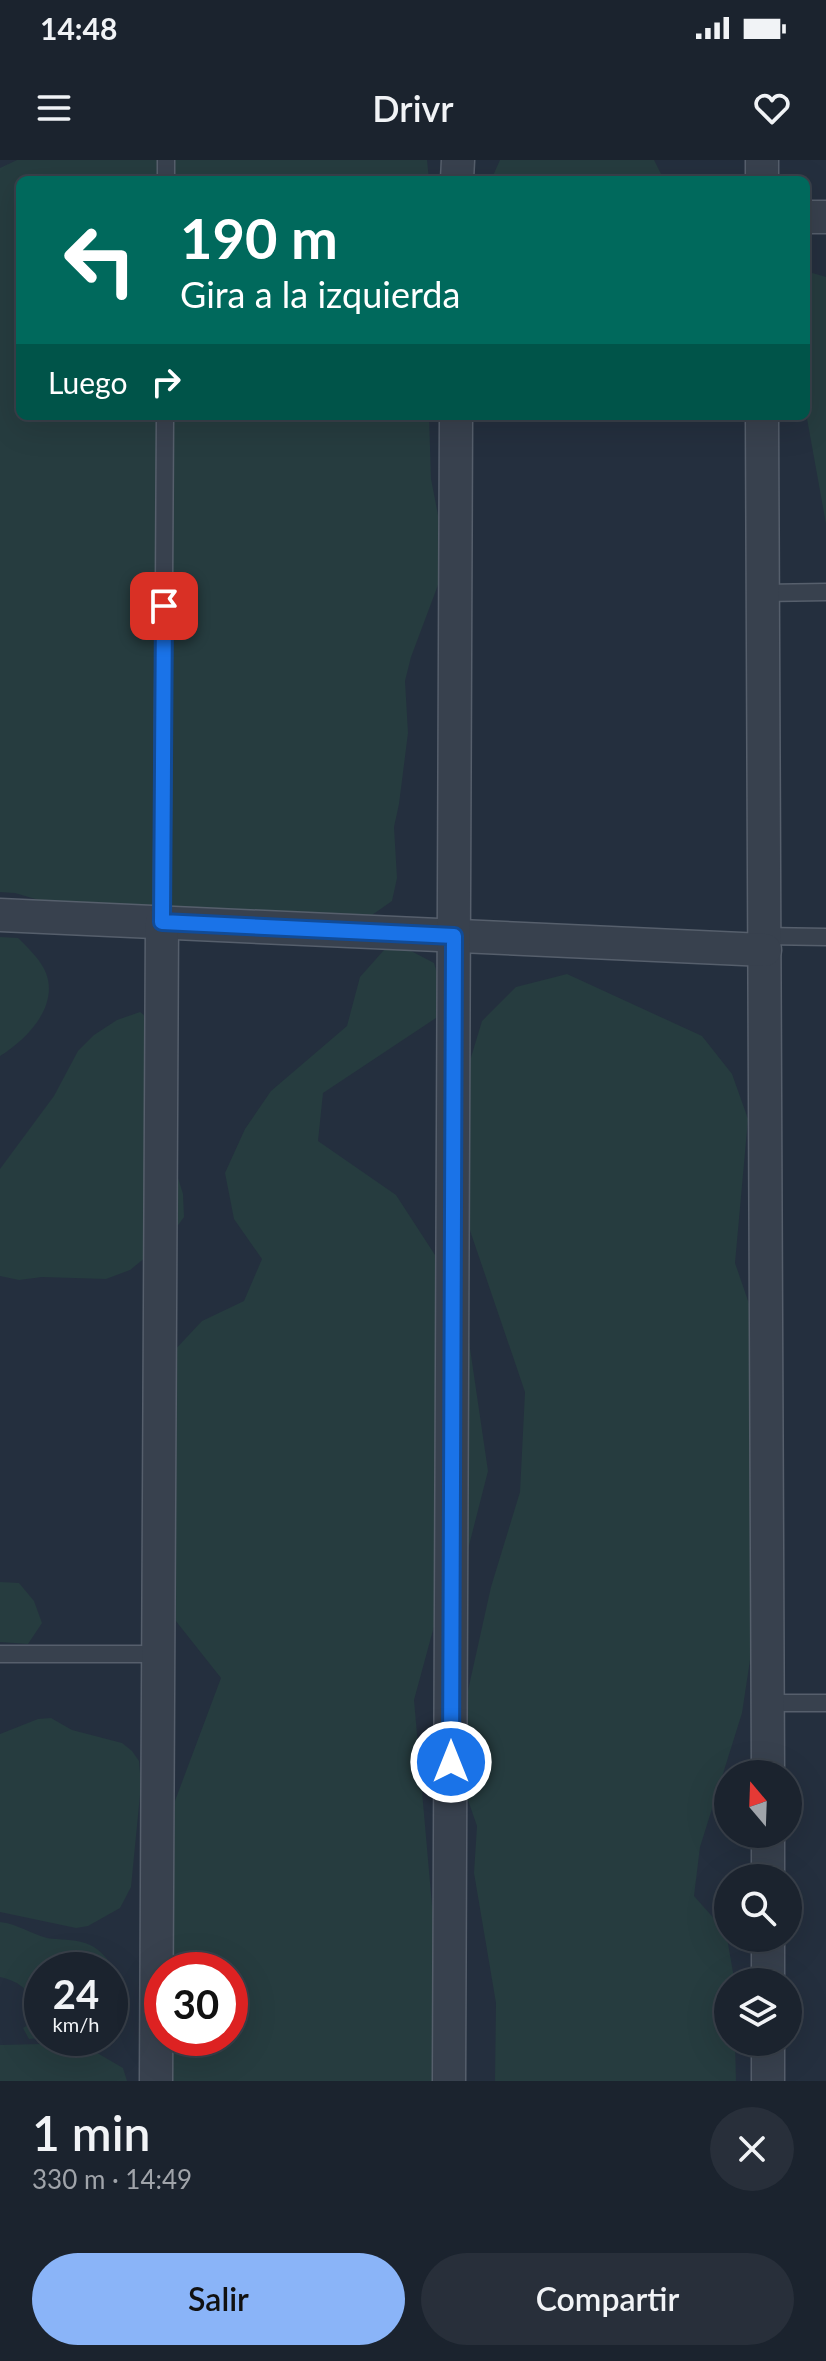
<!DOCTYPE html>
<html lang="es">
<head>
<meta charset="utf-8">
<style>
  :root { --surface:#1b232e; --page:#282f3a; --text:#f1f3f6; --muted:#a0a4aa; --line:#39404a; --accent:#8ab4f8 }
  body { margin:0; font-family:Lato,sans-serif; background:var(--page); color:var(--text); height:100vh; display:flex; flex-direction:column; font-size:30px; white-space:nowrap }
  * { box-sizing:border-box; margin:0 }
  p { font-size:26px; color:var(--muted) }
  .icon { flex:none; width:44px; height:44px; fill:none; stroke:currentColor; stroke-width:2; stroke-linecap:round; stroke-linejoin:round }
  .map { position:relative; height:1921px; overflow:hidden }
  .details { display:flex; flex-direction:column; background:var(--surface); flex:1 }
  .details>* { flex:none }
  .top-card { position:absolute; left:16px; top:16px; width:794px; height:244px; border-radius:12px; box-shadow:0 8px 32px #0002,0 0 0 2px var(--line); background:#00695c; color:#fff; overflow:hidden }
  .needle { width:52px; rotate:341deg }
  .fabs { position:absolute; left:714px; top:1600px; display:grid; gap:16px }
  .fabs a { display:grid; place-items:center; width:88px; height:88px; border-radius:50%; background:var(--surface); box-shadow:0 8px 32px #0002,0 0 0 2px var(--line); font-size:40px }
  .speed { position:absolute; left:24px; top:1792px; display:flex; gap:16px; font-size:40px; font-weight:700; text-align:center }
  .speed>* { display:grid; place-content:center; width:104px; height:104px; border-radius:50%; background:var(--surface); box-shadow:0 8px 32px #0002,0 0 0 2px var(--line); line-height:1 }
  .speed small { font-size:20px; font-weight:400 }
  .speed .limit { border:12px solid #d22; background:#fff; color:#111 }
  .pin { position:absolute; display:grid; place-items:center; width:68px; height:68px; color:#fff; margin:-34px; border-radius:16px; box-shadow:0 4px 12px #0006 }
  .me { position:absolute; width:88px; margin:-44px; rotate:0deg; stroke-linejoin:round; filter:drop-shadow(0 0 6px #0008) }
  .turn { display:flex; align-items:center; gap:28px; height:168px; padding:0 32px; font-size:36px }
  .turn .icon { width:104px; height:104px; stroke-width:2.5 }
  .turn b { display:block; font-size:56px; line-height:68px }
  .then { display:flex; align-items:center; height:76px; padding:0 32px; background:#0003; gap:16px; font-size:30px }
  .round { display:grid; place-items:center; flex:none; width:84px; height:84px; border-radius:42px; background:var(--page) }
  .head { display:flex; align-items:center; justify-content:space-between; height:136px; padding:0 32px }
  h1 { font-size:48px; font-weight:600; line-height:60px }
  .cta { display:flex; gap:16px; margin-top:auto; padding:16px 32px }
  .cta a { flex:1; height:92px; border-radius:48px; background:var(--accent); color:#111; font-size:32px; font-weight:600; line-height:92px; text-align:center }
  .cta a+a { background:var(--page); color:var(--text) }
  .status { display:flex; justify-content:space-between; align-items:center; height:56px; padding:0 40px; background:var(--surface); direction:ltr }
  .status svg { height:22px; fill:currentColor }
  header { display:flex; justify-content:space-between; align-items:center; height:104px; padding:0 32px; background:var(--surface); font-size:36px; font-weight:600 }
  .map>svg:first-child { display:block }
  .green { fill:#263c3f; fill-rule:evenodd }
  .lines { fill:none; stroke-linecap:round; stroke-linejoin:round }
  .lane-casing { stroke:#565f6c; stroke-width:19 }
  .street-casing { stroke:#565f6c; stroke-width:35 }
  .lane { stroke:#38414e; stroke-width:16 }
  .street { stroke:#38414e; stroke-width:32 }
  .route-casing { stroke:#114b97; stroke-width:20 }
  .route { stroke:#1a73e8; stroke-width:14 }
</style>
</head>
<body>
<div class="status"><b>14:48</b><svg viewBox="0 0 49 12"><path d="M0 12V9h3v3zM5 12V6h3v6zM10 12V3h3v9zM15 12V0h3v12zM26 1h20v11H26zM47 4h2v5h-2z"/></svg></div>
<header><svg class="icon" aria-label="menu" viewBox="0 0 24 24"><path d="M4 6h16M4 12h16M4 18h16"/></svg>Drivr<svg class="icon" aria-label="heart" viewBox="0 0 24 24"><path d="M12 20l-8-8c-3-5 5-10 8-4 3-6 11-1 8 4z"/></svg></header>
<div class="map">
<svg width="826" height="1921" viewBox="0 0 826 1921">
  <rect width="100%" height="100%" fill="#242f3e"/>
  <g class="green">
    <polygon points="17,0 427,0 429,20 20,20 20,256 429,256 431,319 447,401 411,497 405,521 408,573 399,644 394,667 397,718 392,741 372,755 326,764 110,761 15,733 0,732 0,8"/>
    <polygon points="500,0 654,0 664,20 491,20"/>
    <polygon points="809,112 826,117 826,364 806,253 806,140"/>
    <path d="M0,777L18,778C28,788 41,800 46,813C59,847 26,880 0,896Z"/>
    <path d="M392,781L434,803L448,850L323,933L318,981L396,1035L448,1115L467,1168L488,1311L464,1405L439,1448L414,1540L432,1745L449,1842L445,1921H169L170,1909L154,1863L151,1761L166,1665L221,1518L160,1441L175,1342L171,1194L202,1161L244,1141L262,1099L234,1059L225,1013L245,969L271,931L347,866L360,817ZM162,1810H230V1878H162Z"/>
    <polygon points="567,814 702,876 732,914 748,959 735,1103 766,1193 771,1243 750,1390 752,1487 742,1553 700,1687 694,1736 726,1772 734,1818 735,1822 728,1822 728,1882 735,1882 736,1921 495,1921 496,1843 474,1713 477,1666 461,1620 459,1571 491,1427 520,1332 525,1232 462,1047 453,957 482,861 516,827"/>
    <polygon points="140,852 158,866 169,989 183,1034 184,1057 168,1079 130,1110 106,1119 42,1117 19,1120 0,1116 0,1009 54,936 78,891 94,875 117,860"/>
    <polygon points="0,1422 19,1423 34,1441 42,1463 28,1484 0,1482"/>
    <polygon points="51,1558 72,1570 122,1583 132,1591 139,1601 141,1625 131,1727 120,1748 88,1766 76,1768 0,1752 0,1574 38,1559"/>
    <path d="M0,1762C18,1764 31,1774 47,1778C60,1780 73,1779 85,1783C110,1790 129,1831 128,1854L110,1860V1810H42V1878L29,1879L23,1868L33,1862C36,1835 25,1823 0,1817Z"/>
    <polygon points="80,1883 123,1908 127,1921 0,1921 0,1885"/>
  </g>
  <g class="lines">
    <g class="lane-casing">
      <g id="lane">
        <polyline points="166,20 166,0"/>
        <polyline points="763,433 826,432"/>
        <polyline points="162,762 165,256"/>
        <polyline points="764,776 826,777"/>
        <polyline points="0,1494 158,1494"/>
        <polyline points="767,1543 826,1543"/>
      </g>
    </g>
    <g class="street-casing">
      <g id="street">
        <polyline points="762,0 762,20"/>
        <polyline points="457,20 458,0"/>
        <polyline points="806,57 826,57"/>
        <polyline points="762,256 768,1614"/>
        <polyline points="0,755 765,790"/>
        <polyline points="768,1674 768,1718"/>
        <polyline points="768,1778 768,1822"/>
        <polyline points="768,1882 768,1921"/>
        <polyline points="156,1921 162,762"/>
        <polyline points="449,1921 456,256"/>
      </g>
    </g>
    <use href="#lane" class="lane"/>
    <use href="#street" class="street"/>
  </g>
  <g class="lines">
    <g class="route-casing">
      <polyline id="route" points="164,446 162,762 454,776 451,1602"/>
    </g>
    <use href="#route" class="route"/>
  </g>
</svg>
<div class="fabs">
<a><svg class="needle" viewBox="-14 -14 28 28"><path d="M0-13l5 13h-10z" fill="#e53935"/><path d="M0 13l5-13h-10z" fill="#a0a4aa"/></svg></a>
<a><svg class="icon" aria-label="search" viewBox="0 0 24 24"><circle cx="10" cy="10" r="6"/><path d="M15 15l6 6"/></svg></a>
<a><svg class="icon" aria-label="layers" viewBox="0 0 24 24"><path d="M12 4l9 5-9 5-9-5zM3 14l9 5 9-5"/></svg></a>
</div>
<div class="speed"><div>24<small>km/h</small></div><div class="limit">30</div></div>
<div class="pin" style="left:164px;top:446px;background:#d93025"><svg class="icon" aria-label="arrive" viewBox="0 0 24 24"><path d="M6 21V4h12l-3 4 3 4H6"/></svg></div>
<svg class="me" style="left:451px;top:1602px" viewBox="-20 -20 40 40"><circle r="17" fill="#1a73e8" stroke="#fff" stroke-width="3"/><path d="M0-11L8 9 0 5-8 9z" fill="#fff"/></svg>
<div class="top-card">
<div class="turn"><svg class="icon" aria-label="left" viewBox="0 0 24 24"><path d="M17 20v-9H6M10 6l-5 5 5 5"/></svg><div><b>190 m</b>Gira a la izquierda</div></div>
<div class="then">Luego<svg class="icon" aria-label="right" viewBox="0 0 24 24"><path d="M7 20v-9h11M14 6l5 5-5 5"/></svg></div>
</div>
</div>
<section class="details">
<div class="head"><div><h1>1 min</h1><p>330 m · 14:49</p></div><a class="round"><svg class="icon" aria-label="close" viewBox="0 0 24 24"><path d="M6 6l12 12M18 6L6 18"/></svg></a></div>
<div class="cta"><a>Salir</a><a>Compartir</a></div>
</section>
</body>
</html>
